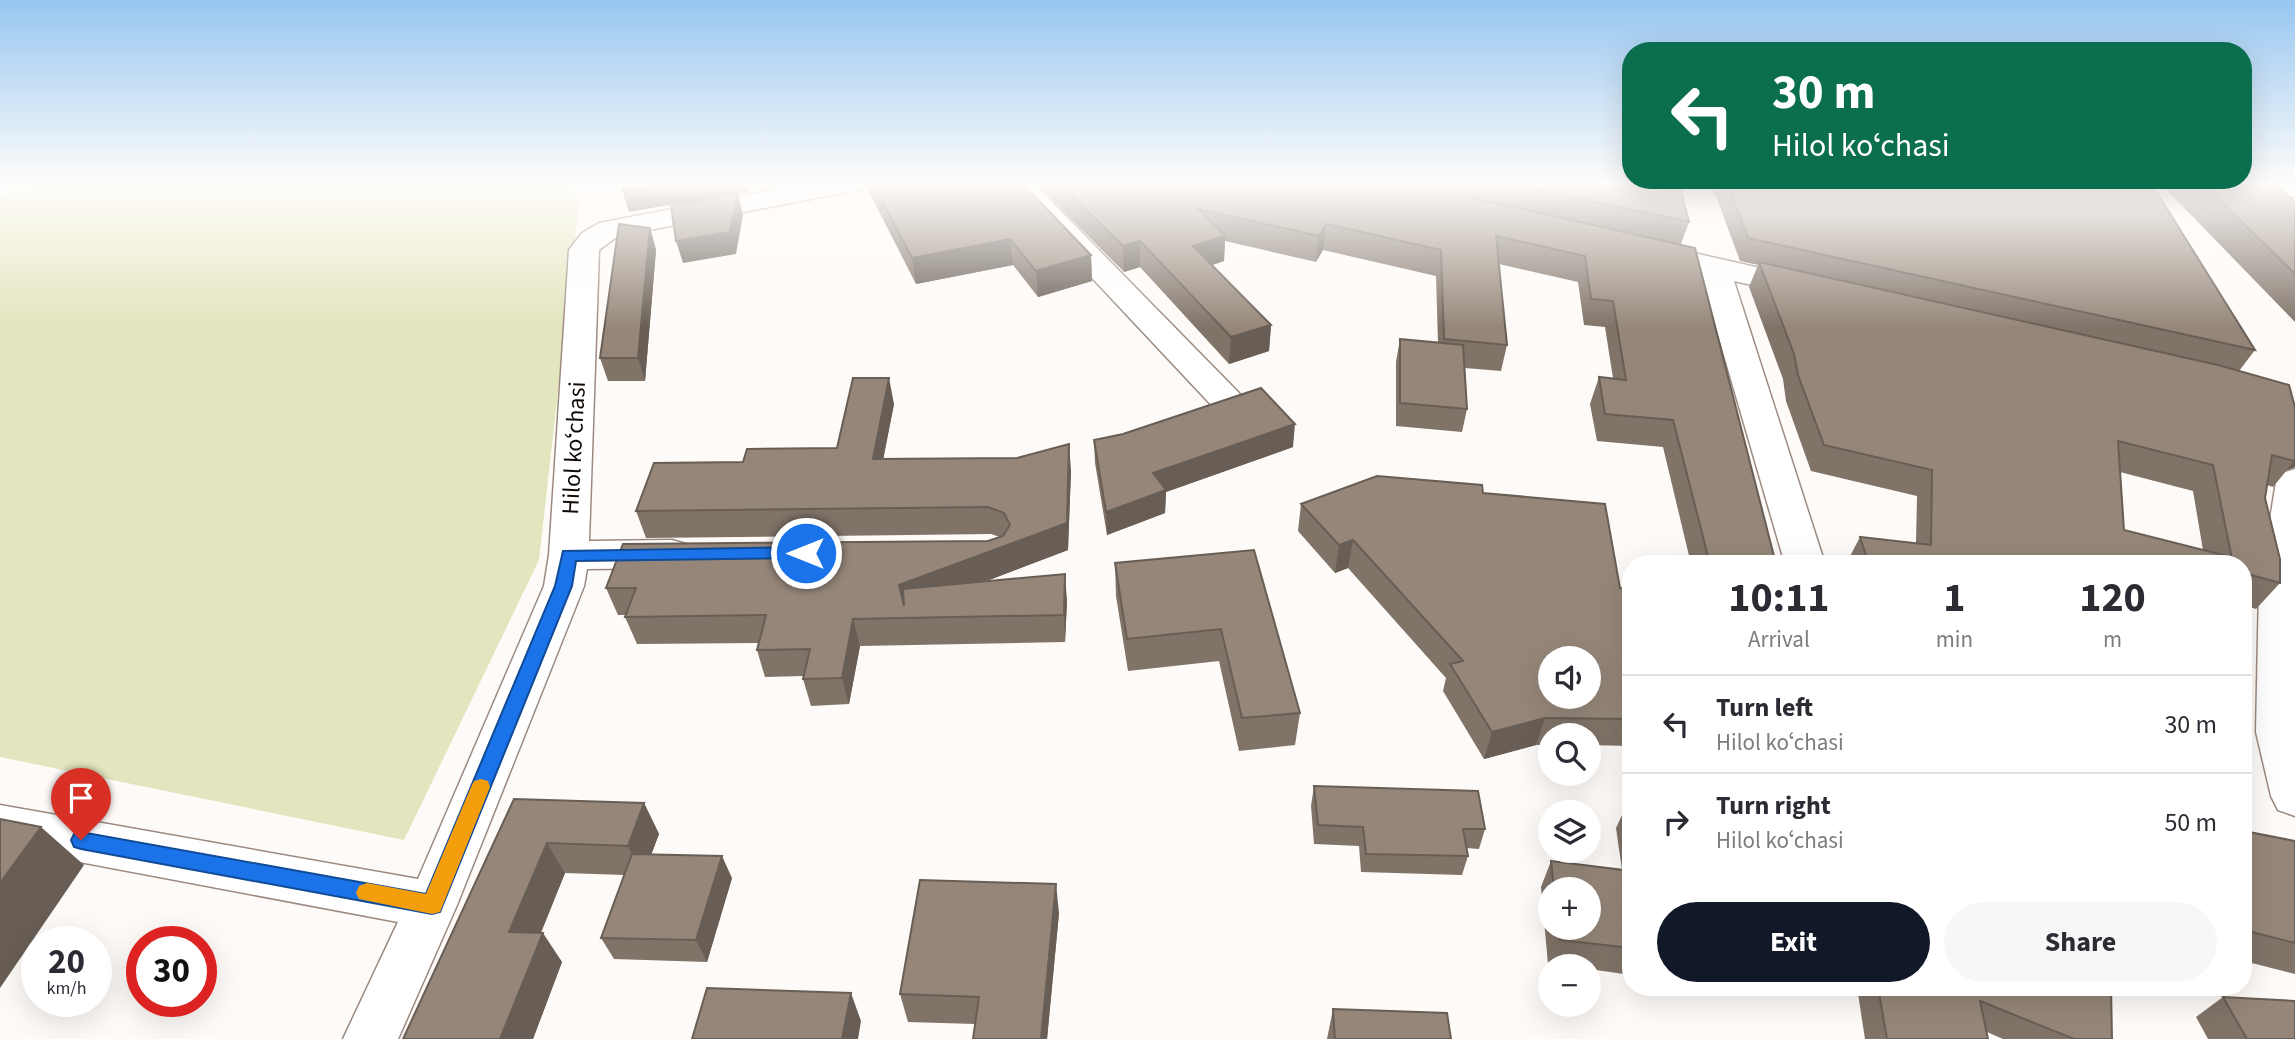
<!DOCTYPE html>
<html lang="en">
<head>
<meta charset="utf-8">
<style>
  :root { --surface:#fff; --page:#f7f7f7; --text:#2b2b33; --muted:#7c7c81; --line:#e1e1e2; --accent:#111827 }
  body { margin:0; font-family:"Source Sans 3",sans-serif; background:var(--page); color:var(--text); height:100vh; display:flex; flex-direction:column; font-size:26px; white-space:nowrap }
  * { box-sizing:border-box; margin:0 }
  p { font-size:23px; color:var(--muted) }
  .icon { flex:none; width:38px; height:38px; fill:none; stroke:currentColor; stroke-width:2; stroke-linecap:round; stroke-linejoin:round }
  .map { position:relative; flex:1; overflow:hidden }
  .details { position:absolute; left:1622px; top:555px; width:630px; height:441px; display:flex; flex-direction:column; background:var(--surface); border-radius:28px; box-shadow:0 7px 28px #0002 }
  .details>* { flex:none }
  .top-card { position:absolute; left:1622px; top:42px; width:630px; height:147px; border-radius:28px; box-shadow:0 7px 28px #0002; background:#0b6e4f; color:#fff; overflow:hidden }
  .controls { position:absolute; left:1538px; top:646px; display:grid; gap:14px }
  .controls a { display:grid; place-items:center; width:63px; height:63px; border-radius:50%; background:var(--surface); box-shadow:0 7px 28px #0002; font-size:35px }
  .speed { position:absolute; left:21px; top:926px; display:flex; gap:14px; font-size:35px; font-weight:700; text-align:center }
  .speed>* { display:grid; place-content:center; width:91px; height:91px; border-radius:50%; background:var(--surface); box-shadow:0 7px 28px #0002; line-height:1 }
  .speed small { font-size:18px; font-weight:400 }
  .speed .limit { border:10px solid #d22; background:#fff; color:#111 }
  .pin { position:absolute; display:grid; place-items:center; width:60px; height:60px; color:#fff; margin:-72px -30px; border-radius:50% 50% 50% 0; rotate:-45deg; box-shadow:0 0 7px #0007 }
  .pin .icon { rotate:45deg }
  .me { position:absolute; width:77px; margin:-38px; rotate:270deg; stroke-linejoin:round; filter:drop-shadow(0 0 5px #0008) }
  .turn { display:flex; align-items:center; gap:24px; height:147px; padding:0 35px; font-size:32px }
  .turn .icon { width:91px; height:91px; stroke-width:2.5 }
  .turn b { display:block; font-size:49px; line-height:60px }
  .eta { display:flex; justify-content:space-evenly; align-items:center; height:119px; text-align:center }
  .eta b { font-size:42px; font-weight:700; line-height:49px }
  .cta { display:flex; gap:14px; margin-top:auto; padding:14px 35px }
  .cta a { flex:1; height:80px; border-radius:42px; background:var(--accent); color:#fff; font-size:28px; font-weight:700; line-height:80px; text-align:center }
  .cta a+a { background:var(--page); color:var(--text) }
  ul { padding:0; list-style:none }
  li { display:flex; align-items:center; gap:21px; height:98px; padding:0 35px; border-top:2px solid var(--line) }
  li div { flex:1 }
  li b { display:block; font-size:26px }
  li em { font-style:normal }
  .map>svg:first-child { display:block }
  .green { fill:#e3e5be }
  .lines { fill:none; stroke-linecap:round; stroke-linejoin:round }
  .street-casing { stroke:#9c8a80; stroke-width:3 }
  .street { fill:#fff; fill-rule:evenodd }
  .wall { fill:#807368; fill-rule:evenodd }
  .shaded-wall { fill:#685e55 }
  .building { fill:#958679; stroke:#685e55; stroke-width:2; fill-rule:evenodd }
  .route { fill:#1a73e8; stroke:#114b97; stroke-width:2 }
  .slow { fill:#f59e0b }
  .labels { text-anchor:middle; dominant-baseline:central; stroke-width:5; stroke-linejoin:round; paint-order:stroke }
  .street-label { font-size:24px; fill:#100a06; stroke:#fff }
</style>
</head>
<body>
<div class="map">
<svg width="2295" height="1039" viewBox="0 0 2295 1039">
  <rect width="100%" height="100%" fill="#fefaf7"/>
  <polygon class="green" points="30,183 565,183 579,205 539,560 404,840 0,757 0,197"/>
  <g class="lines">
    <g class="street-casing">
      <g id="street">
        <polygon points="809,183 867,183 863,189 853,191 618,236 599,250 589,541 672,540 686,544 692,554 686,564 672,568 587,569 584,586 457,905 398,1039 343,1039 398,922 0,847 0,805 418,879 544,586 549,555 569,250 582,233 599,223"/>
        <polygon points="1003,183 1033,183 1239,393 1244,401 1239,409 1227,412 1215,409"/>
        <polygon points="2274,183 2295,183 2295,197 2285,195"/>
        <polygon points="1650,243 1817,281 1822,288 1817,295 1806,297 1734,281 1825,564 1785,564 1700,273 1639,258 1635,252 1639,246"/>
        <polygon points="2295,469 2295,816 2278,810 2271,796 2256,732 2259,587 2276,482 2282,473"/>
      </g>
    </g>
    <use href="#street" class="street"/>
  </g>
  <g class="wall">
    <polygon points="866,183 1022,183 1091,255 1092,281 1038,297 1013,265 916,284 867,188"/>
    <polygon points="1035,183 1679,183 1689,222 1681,244 1776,564 1691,564 1663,447 1597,441 1590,404 1599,377 1613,378 1605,327 1584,325 1578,282 1499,264 1507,345 1501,371 1465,368 1467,409 1462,432 1396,426 1396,362 1400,339 1438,342 1436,276 1323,250 1316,262 1225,241 1224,261 1212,265 1271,325 1269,351 1229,364 1140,267 1124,272"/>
    <path d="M1711,183H2151L2255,350L2239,371L2295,407V467L2287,470L2273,487L2267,485L2265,498L2280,583L2256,609L2244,605V564H1846L1860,537L1916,543L1917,496L1811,471L1786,401L1783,379L1749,287L1758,265L1740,261ZM2120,472L2193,491L2203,550L2124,530Z"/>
    <polygon points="2160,183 2274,183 2295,202 2295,322"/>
    <polygon points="650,228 656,250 645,381 608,381 600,358"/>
    <polygon points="894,404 883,459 1071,470 1068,550 984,582 1067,601 1065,642 860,646 849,704 811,706 803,679 804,676 765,677 757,650 758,643 637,644 625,617 626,615 618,615 606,588 988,541 1000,537 991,534 646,538 636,511 743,462 837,448"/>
    <polygon points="1094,440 1293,447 1166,492 1165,513 1107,535 1095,463"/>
    <polygon points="1483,493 1620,588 1631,589 1631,746 1589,745 1589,735 1550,735 1550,745 1536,745 1484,759 1443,691 1446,678 1348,568 1335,573 1298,531 1301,504"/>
    <polygon points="1254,550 1300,713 1295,745 1239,751 1219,661 1128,671 1116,596 1115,563"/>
    <polygon points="1314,786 1485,829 1479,849 1466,848 1468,856 1462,875 1361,872 1359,846 1314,844 1311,806"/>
    <polygon points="514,799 644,803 659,834 651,855 732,878 707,962 614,959 601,938 624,875 565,873 541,933 562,962 533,1039 403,1039"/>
    <path d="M1628,802H1631V975L1589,969V966H1562L1548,964L1541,887L1551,861L1622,870L1616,828ZM1550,889H1589V928H1550Z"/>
    <polygon points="2244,831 2295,841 2295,974 2244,961"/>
    <polygon points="1059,913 1047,1039 973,1039 975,1024 908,1022 900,994"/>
    <polygon points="1857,987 2111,987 2112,1039 2003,1039 1987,1032 1988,1039 1865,1039"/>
    <polygon points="2223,997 2295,1039 2208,1039 2196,1017"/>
    <polygon points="1333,1009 1451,1039 1327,1039"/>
  </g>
  <g class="shaded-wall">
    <polygon points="665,183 749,183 748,192 738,194 743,215 736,254 683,263 676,241 674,204 629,212 622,190"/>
    <polygon points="1326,224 1323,250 1316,262 1319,236"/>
    <polygon points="650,228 656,250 645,381 638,358"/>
    <polygon points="1225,236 1224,261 1192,272 1193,246"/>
    <polygon points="1010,239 1013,265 916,284 912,258"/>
    <polygon points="1140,241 1140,267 1124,272 1123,246"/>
    <polygon points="1091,255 1092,281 1038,297 1036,271"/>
    <polygon points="1271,325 1269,351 1229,364 1231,337"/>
    <polygon points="889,378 894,404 878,486 873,459"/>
    <polygon points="1295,424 1293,447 1166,492 1165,513 1107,535 1106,512 1153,473"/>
    <polygon points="1069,444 1071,470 1068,550 905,612 899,585 1067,523"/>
    <polygon points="2295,453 2295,467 2287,470 2294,461"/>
    <polygon points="1353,540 1348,568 1335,573 1339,545"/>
    <polygon points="1065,574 1067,601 1065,642 1064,615"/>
    <polygon points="853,619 860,646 849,704 842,678"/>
    <polygon points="1545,718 1536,745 1484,759 1492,732"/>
    <polygon points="644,803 659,834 643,876 628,846"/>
    <polygon points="41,827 84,865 0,988 0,883"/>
    <polygon points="547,843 565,873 529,961 509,932"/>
    <polygon points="722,856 732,878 707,962 696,940"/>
    <polygon points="1056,884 1059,913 1047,1039 1041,1039"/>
    <polygon points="543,933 562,962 533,1039 500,1039"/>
    <polygon points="851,993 861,1021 858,1039 842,1039"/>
  </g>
  <g class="building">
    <polygon points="624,183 665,183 622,190"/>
    <polygon points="873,183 1022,183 1091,255 1036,271 1010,239 912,258"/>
    <polygon points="1059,183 1406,183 1695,248 1776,564 1710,564 1673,420 1605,414 1599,377 1626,380 1613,301 1591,299 1585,256 1496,236 1507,345 1444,339 1441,250 1326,224 1319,236 1198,209 1225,236 1193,246 1271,325 1231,337 1140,241 1123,246"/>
    <polygon points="1507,183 1679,183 1689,222"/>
    <polygon points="1727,183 2151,183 2255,350 1748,238"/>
    <polygon points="2202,183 2274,183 2295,202 2295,274"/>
    <polygon points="738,193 730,232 676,241 671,206"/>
    <polygon points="619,224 650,228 638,358 600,358"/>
    <polygon points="1759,262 2218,365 2289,385 2295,407 2295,459 2294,461 2272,455 2265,498 2280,559 2280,583 2244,573 2244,564 2233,564 2213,465 2118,441 2124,530 2231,557 2231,564 1869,564 1860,537 1931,545 1932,470 1824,445 1798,375 1794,354"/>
    <polygon points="1400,339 1463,345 1467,409 1400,403"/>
    <polygon points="853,378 889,378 873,459 1017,458 1069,444 1067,523 899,585 904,606 903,589 1065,574 1064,615 853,619 842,678 803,679 810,649 757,650 766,615 625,617 636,588 606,588 623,544 988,541 1003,536 1010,525 1004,513 988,507 636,511 654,463 743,462 747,449 837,448"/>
    <polygon points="1261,388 1295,424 1153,473 1166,490 1106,512 1094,440 1123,434"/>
    <path d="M1377,476L1482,485L1483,493L1605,504L1620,588L1631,589V719L1545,718L1492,732L1450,664L1463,661L1353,540L1339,545L1301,504ZM1550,658H1589V696H1550Z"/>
    <polygon points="1254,550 1300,713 1242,718 1221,629 1127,639 1115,563"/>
    <polygon points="1314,786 1478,791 1485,829 1463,829 1468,856 1366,854 1363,827 1318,825"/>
    <polygon points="514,799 644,803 628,846 547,843 509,932 543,933 500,1039 403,1039"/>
    <polygon points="1628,802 1631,802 1631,819"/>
    <polygon points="0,819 41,827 0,883"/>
    <polygon points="2244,831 2295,841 2295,943 2244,930"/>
    <polygon points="632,854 722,856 696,940 601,938"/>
    <polygon points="1551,861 1631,871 1631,948 1560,940 1558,928 1589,928 1589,889 1554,889"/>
    <polygon points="920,880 1056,884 1041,1039 973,1039 979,997 900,994"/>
    <polygon points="1878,987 2111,987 2112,1039 2074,1039 1980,1001 1988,1039 1887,1039"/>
    <polygon points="707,988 851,993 842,1039 692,1039"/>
    <polygon points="2223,997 2295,1001 2295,1039 2247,1039"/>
    <polygon points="1333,1009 1447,1013 1451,1039 1335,1039"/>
  </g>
  <linearGradient id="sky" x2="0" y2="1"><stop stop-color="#97c6f0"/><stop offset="0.56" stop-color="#fffdfb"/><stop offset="1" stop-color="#fffdfb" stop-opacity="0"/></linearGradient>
  <rect width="2295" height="328" fill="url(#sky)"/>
  <polygon class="route" points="806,547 815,553 806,558 576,561 572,586 440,912 432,914 81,849 74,847 71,840 74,834 81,832 426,894 555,586 563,551"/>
  <polygon class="slow" points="481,779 488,781 490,787 440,912 432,914 359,899 356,893 359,886 367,883 426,894 471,787 474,781"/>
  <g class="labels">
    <g class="street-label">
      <text transform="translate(574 448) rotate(-87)">Hilol koʻchasi</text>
    </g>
  </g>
</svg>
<div class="controls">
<a><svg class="icon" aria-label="sound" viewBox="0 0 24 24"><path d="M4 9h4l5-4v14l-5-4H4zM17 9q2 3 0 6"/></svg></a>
<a><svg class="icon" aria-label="search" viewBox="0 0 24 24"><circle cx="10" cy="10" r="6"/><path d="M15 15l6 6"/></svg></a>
<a><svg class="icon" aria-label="layers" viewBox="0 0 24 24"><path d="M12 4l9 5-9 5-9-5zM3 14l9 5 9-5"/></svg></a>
<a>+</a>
<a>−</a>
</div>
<div class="speed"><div>20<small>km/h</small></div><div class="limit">30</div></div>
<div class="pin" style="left:81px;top:840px;background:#d93025"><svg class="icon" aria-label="arrive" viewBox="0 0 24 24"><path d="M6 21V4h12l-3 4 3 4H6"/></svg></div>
<svg class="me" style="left:806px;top:553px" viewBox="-20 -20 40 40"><circle r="17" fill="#1a73e8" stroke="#fff" stroke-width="3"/><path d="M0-11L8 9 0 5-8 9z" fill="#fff"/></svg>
<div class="top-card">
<div class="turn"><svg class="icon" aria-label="left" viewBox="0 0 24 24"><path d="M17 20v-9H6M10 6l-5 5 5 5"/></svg><div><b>30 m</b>Hilol koʻchasi</div></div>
</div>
<section class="details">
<div class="eta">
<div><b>10:11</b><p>Arrival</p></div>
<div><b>1</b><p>min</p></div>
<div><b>120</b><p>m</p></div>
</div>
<ul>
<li><svg class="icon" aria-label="left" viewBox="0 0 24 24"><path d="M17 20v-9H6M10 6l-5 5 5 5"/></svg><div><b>Turn left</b><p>Hilol koʻchasi</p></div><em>30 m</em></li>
<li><svg class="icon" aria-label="right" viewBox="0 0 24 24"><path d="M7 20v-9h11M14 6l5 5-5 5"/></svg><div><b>Turn right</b><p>Hilol koʻchasi</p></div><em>50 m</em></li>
</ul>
<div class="cta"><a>Exit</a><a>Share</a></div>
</section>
</div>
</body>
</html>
